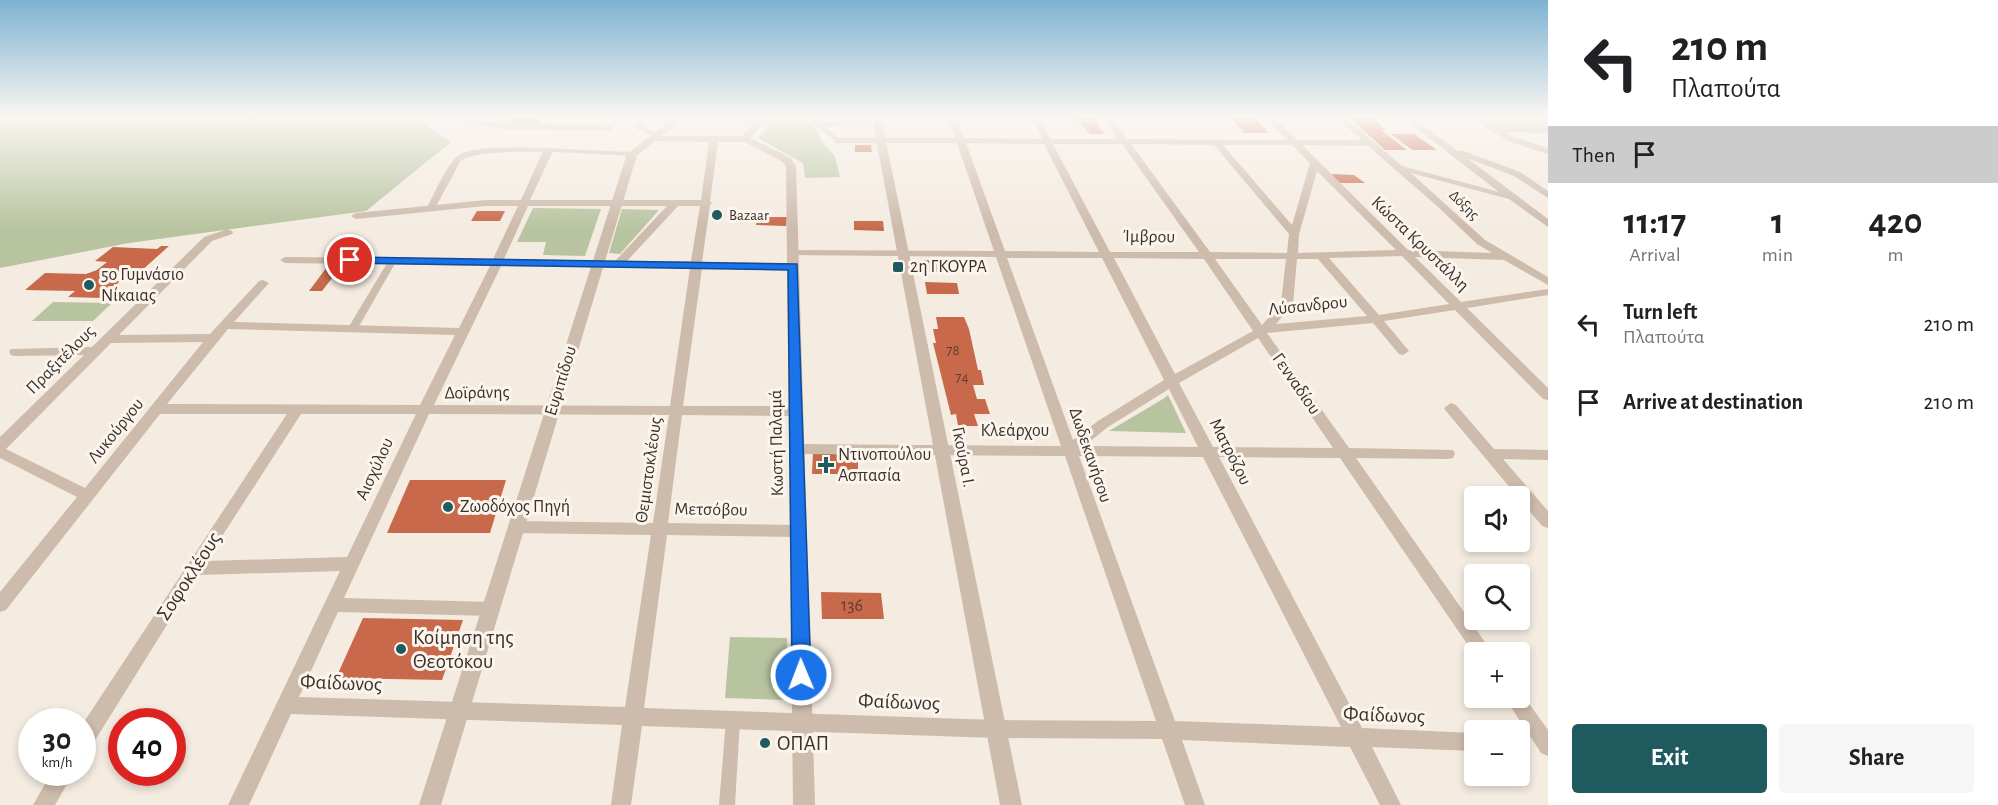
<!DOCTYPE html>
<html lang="en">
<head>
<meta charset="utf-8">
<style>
  :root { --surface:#fff; --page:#f6f6f6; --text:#202124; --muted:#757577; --accent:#1f5a5e }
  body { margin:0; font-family:"Alegreya Sans",sans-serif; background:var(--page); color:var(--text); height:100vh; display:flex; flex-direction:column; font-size:22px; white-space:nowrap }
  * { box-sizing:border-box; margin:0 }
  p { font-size:20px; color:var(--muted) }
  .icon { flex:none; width:33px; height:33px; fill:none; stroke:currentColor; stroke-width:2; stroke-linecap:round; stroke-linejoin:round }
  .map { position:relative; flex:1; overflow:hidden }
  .panel { display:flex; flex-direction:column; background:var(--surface); width:450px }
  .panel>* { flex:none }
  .top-card { background:#fff; color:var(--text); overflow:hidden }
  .fabs { position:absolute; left:1464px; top:486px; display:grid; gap:12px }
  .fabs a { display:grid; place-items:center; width:66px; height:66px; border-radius:6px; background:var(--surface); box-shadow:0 3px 9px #0003; font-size:30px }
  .speed { position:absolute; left:18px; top:708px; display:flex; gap:12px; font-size:30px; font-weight:700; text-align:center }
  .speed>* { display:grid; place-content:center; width:78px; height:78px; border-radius:50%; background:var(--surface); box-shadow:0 3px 9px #0003; line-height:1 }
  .speed small { font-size:15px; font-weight:400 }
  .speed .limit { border:9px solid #d22; background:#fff; color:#111 }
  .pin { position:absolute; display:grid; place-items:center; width:51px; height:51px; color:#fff; margin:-26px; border:3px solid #fff; border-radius:50%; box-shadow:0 2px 6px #0007 }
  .me { position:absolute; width:66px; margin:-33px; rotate:359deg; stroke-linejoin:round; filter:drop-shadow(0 0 4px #0008) }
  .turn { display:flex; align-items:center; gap:21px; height:126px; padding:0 24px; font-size:27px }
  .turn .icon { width:78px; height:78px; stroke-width:2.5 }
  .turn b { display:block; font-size:42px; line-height:51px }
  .then { display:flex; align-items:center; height:57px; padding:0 24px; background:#0003; gap:12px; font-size:22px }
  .eta { display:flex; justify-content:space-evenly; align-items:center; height:102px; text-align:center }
  .eta b { font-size:36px; font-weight:700; line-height:42px }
  .action { display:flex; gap:12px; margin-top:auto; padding:12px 24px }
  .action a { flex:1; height:69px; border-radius:6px; background:var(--accent); color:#fff; font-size:24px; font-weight:700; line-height:69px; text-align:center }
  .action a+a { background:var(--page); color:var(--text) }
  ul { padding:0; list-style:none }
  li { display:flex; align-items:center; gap:18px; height:78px; padding:0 24px }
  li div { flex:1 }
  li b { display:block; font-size:22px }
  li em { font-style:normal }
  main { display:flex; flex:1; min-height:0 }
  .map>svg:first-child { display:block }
  .green { fill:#b8c4a0 }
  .building { fill:#c8694b }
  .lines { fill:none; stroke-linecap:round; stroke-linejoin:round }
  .pedestrian { fill:#cdbbac; fill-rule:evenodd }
  .minor { fill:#cdbbac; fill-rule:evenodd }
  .tertiary { fill:#cdbbac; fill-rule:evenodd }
  .route { fill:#1a73e8; stroke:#114b97; stroke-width:1.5 }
  .poi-dot { fill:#1f5a5e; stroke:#fbf5ee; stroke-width:2 }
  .labels { text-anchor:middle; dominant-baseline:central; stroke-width:6; stroke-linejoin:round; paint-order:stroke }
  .far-street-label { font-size:15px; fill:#3b302b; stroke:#fbf5ee }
  .far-poi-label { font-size:15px; fill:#3b302b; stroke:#fbf5ee; text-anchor:start }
  .number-label { font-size:15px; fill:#5e3e33 }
  .street-label { font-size:18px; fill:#3b302b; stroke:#fbf5ee }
  .poi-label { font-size:18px; fill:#3b302b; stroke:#fbf5ee; text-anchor:start }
  .near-number-label { font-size:18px; fill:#5e3e33 }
  .near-street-label { font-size:21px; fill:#3b302b; stroke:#fbf5ee }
  .near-poi-label { font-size:21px; fill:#3b302b; stroke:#fbf5ee; text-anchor:start }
</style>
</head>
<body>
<main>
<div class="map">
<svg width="1548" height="805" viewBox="0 0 1548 805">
  <rect width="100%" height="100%" fill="#f4ebe1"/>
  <g class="green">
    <polygon points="0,117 415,117 451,142 366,211 129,243 0,268"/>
    <polygon points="775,117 801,117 816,128 823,143 835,156 840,177 805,178 803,163 758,138"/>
    <polygon points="1480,117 1548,117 1548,133 1504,132"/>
    <polygon points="533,208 601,209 585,256 543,255 546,242 517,242"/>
    <polygon points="622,209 659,210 620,254 609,253"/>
    <polygon points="53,302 112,303 93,321 32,321"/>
    <polygon points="1168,395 1186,433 1109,431 1163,399"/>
    <polygon points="730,637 787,638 786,700 725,698"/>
  </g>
  <g class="building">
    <polygon points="514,117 516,118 541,119 537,125 510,123"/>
    <polygon points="1074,117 1093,117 1104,134 1090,134"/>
    <polygon points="1230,117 1254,117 1269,133 1244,133"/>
    <polygon points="1349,117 1373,118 1386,130 1381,130 1407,150 1385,150"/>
    <polygon points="1391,134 1414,134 1437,150 1412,150"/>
    <polygon points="855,145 871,145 872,152 855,152"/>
    <polygon points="1330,174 1354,175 1365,183 1339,183"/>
    <polygon points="477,211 505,211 500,221 471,221"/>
    <polygon points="757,217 787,217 786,226 756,225"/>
    <polygon points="854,221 883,221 884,231 854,230"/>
    <polygon points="161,246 169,246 140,272 124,271 115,278 119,282 102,298 68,297 75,291 25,290 45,273 86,274 97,270 107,262 95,261 113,247 157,249"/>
    <polygon points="919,260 944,261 947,272 921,272"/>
    <polygon points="327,267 340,268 322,291 309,291"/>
    <polygon points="925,282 957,283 959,294 927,294"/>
    <polygon points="936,317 964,317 969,329 978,370 981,370 984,385 973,385 977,399 985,399 990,414 974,414 978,426 958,426 956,414 951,415 933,343 936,343 933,329 938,329"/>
    <polygon points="813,453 858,454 858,474 812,474"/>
    <polygon points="410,480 506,480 490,533 387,533"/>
    <polygon points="821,592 881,593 884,619 822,619"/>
    <polygon points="363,618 463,620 442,680 336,678"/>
  </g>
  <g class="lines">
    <g class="pedestrian">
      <polygon points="806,117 813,117 839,139 839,141 835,141"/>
      <path d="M543,148L632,152L636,154L632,156C602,155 478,144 460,162L434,210H428L427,208C433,196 448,162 459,155C475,145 523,148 543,148Z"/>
      <polygon points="393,257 397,260 358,328 353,331 350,330 348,328 389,260"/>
      <polygon points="733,713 738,715 740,720 735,805 719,805 726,720 728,715"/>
    </g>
    <g class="minor">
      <polygon points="446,117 463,117 500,123 609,125 613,128 609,131 500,129"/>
      <path d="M637,117H645L643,127L660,133V136H744L748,139L744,142H718L710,201L712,203L710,205L702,262L794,263L800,266L794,269L702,268L683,406H796L803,411L796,416L682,415L668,523L799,525L805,527L807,531L805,535L799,537L667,535L644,708L996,720L1156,721L1065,456L797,454L792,453L790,449L792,445L797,444L1061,446L996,257L789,255L788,253L793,250L994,251L957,143H837L834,142V138H955L948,117H956L964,138L1042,139L1031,117H1039L1051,139H1118L1103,117H1111L1127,139L1287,140L1265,117H1274L1297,140H1362L1336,117H1345L1402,166L1499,192L1402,117H1411L1458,151H1464L1520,172L1548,191V198L1514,176L1467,158L1548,219V227L1509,199L1411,173L1485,240L1548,277V285L1504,260L1415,257L1461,302L1548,289V295L1467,308L1548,388V400L1543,399L1455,310L1384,321L1409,351L1403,355L1399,354L1373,323L1267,333L1349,448L1453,450L1455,454L1453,458L1448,459L1356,458L1492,652H1474V654L1340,458L1219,457L1362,728L1474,733V751L1372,747L1401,805H1380L1350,747L1182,740L1205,805H1185L1162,739L996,738L642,726L631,805H611L622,725L291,714L249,805H228L340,571L198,575L89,750L82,752V725L287,414H160L6,610L0,612V592L77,497L0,458V437L84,355L15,356L11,355L9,352L11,349L92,347L204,237L228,229L233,232L232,234L212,241L119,335L210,334L259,281L263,280L269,283L234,322L459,328L490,266L285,263L280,260L285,257L493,259L518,206H485L356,219L351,216L356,213L485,200H521L543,151L548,148L553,151L530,200H701L709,142L649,141V137L653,136L634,128ZM966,143L1044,144L1099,252L1005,251ZM1053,144H1122L1199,252H1110ZM1131,144L1214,145L1289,234L1287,253L1210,252ZM1223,145H1292L1310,163L1292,225ZM1302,145L1368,146L1436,205L1477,244L1492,253L1408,250ZM1317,171L1396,250L1298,253L1299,234ZM528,206H667L615,261L504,259ZM678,206H700L691,261H627ZM1402,256L1449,304L1379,315L1329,258ZM1007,258H1102L1164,380L1098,421L1073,440ZM1114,258L1204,259L1253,331L1175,374ZM1215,259H1286L1281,303L1262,325ZM1297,259H1318L1367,316L1276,324L1293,304ZM501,266L690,268L670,406L434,405ZM228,329L455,335L420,405L167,404ZM1258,338L1333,448L1213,447L1179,383ZM203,342L85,488L6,449L111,343ZM1169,389L1198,447L1084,446L1108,427ZM301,414H416L347,557L206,561ZM429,414L669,415L653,523L516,521L510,523L508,527L510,531L516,533L651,535L625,707L299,697L338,612L491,616L497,614L500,609L497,604L491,602L344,598ZM1079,456L1203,457L1341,727L1175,721Z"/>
      <polygon points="865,117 887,117 883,120 821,128 817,125 821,122"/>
      <polygon points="1470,117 1480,117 1514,137 1548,148 1548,154 1508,141"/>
      <polygon points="1451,403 1456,405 1494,449 1548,450 1548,460 1503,459 1548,511 1548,528 1542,526 1446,411 1444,408"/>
      <polygon points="1520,691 1548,730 1548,756 1541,753 1505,698 1520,698"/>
      <polygon points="52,772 74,772 55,805 33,805"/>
    </g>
    <g class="tertiary">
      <polygon points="675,117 686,117 637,155 441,805 419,805 627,154"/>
      <polygon points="759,117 769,117 750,138 791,158 796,167 815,805 793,805 786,167 783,162 739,139"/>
      <polygon points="872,117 881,117 1022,805 1000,805"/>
    </g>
  </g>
  <linearGradient id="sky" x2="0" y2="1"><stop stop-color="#7eb2d2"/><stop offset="0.51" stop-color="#faf6f2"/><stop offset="1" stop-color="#faf6f2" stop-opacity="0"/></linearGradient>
  <rect width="1548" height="229" fill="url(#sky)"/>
  <polygon class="route" points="350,257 797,264 811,675 808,681 801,683 795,681 792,675 788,270 346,263 345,260"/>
  <g class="poi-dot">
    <circle cx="717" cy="215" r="6"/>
    <rect x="892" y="261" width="12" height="12" rx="3"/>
    <circle cx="89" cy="285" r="6"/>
    <path d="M823 456h6v6h6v6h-6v6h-6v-6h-6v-6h6z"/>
    <circle cx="448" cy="507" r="6"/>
    <circle cx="401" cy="649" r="6"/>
    <circle cx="765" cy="743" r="6"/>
  </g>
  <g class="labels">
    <g class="far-street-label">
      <text transform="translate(1464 205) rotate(44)">Δόξης</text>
    </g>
    <g class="far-poi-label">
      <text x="729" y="215">Bazaar</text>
    </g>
    <g class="number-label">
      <text x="953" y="350">78</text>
      <text x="962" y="377">74</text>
    </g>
    <g class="street-label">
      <text transform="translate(1149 237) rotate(1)">Ίμβρου</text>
      <text transform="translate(1420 244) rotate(44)">Κώστα Κρυστάλλη</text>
      <text transform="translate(1308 306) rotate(-6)">Λύσανδρου</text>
      <text transform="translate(61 360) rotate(-45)">Πραξιτέλους</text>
      <text transform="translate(561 381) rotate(-73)">Ευριπίδου</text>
      <text transform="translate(1296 384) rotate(55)">Γενναδίου</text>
      <text transform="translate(477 393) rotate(-1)">Δοϊράνης</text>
      <text transform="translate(116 431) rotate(-51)">Λυκούργου</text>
      <text x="1015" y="431">Κλεάρχου</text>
      <text transform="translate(777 443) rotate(-91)">Κωστή Παλαμά</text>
      <text transform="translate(1230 452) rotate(63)">Ματρόζου</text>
      <text transform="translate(1090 455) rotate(71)">Δωδεκανήσου</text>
      <text transform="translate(963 457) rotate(79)">Γκούρα Ι.</text>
      <text transform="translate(375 469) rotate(-65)">Αισχύλου</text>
      <text transform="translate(649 470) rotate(-82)">Θεμιστοκλέους</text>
      <text transform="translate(711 510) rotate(1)">Μετσόβου</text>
    </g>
    <g class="poi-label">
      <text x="910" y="267">2η ΓΚΟΥΡΑ</text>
      <text x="101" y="275">5o Γυμνάσιο<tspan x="101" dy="21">Νίκαιας</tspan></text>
      <text x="838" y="455">Ντινοπούλου<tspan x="838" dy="21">Ασπασία</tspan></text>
      <text x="460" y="507">Ζωοδόχος Πηγή</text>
    </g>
    <g class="near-number-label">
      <text x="852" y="606">136</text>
    </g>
    <g class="near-street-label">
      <text transform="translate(189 576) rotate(-57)">Σοφοκλέους</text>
      <text transform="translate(341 683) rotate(2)">Φαίδωνος</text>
      <text transform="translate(899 702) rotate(2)">Φαίδωνος</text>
      <text transform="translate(1384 715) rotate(2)">Φαίδωνος</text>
    </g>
    <g class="near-poi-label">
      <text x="413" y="637">Κοίμηση της<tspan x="413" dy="24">Θεοτόκου</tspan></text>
      <text x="777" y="743">ΟΠΑΠ</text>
    </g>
  </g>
</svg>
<div class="fabs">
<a><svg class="icon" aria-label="sound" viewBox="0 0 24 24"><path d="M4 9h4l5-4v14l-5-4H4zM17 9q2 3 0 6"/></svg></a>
<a><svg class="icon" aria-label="search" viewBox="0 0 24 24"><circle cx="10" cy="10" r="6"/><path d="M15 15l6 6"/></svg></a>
<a>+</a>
<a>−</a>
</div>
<div class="speed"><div>30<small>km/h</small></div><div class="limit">40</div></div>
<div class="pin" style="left:350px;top:260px;background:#d93025"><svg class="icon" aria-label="arrive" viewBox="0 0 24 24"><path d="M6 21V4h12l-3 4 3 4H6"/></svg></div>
<svg class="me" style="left:801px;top:675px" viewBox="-20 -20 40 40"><circle r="17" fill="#1a73e8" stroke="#fff" stroke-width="3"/><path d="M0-11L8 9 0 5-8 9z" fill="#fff"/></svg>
</div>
<section class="panel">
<div class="top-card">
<div class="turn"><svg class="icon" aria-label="left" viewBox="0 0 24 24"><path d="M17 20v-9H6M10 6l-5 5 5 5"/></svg><div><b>210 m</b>Πλαπούτα</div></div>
<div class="then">Then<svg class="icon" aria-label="arrive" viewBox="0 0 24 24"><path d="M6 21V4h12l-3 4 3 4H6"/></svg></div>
</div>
<div class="eta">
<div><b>11:17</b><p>Arrival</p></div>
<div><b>1</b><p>min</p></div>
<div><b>420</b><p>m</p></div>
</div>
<ul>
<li><svg class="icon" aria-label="left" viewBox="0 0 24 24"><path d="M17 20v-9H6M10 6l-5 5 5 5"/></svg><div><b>Turn left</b><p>Πλαπούτα</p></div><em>210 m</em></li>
<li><svg class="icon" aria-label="arrive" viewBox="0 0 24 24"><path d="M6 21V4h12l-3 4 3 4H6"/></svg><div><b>Arrive at destination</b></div><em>210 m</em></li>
</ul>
<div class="action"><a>Exit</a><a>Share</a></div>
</section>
</main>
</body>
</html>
